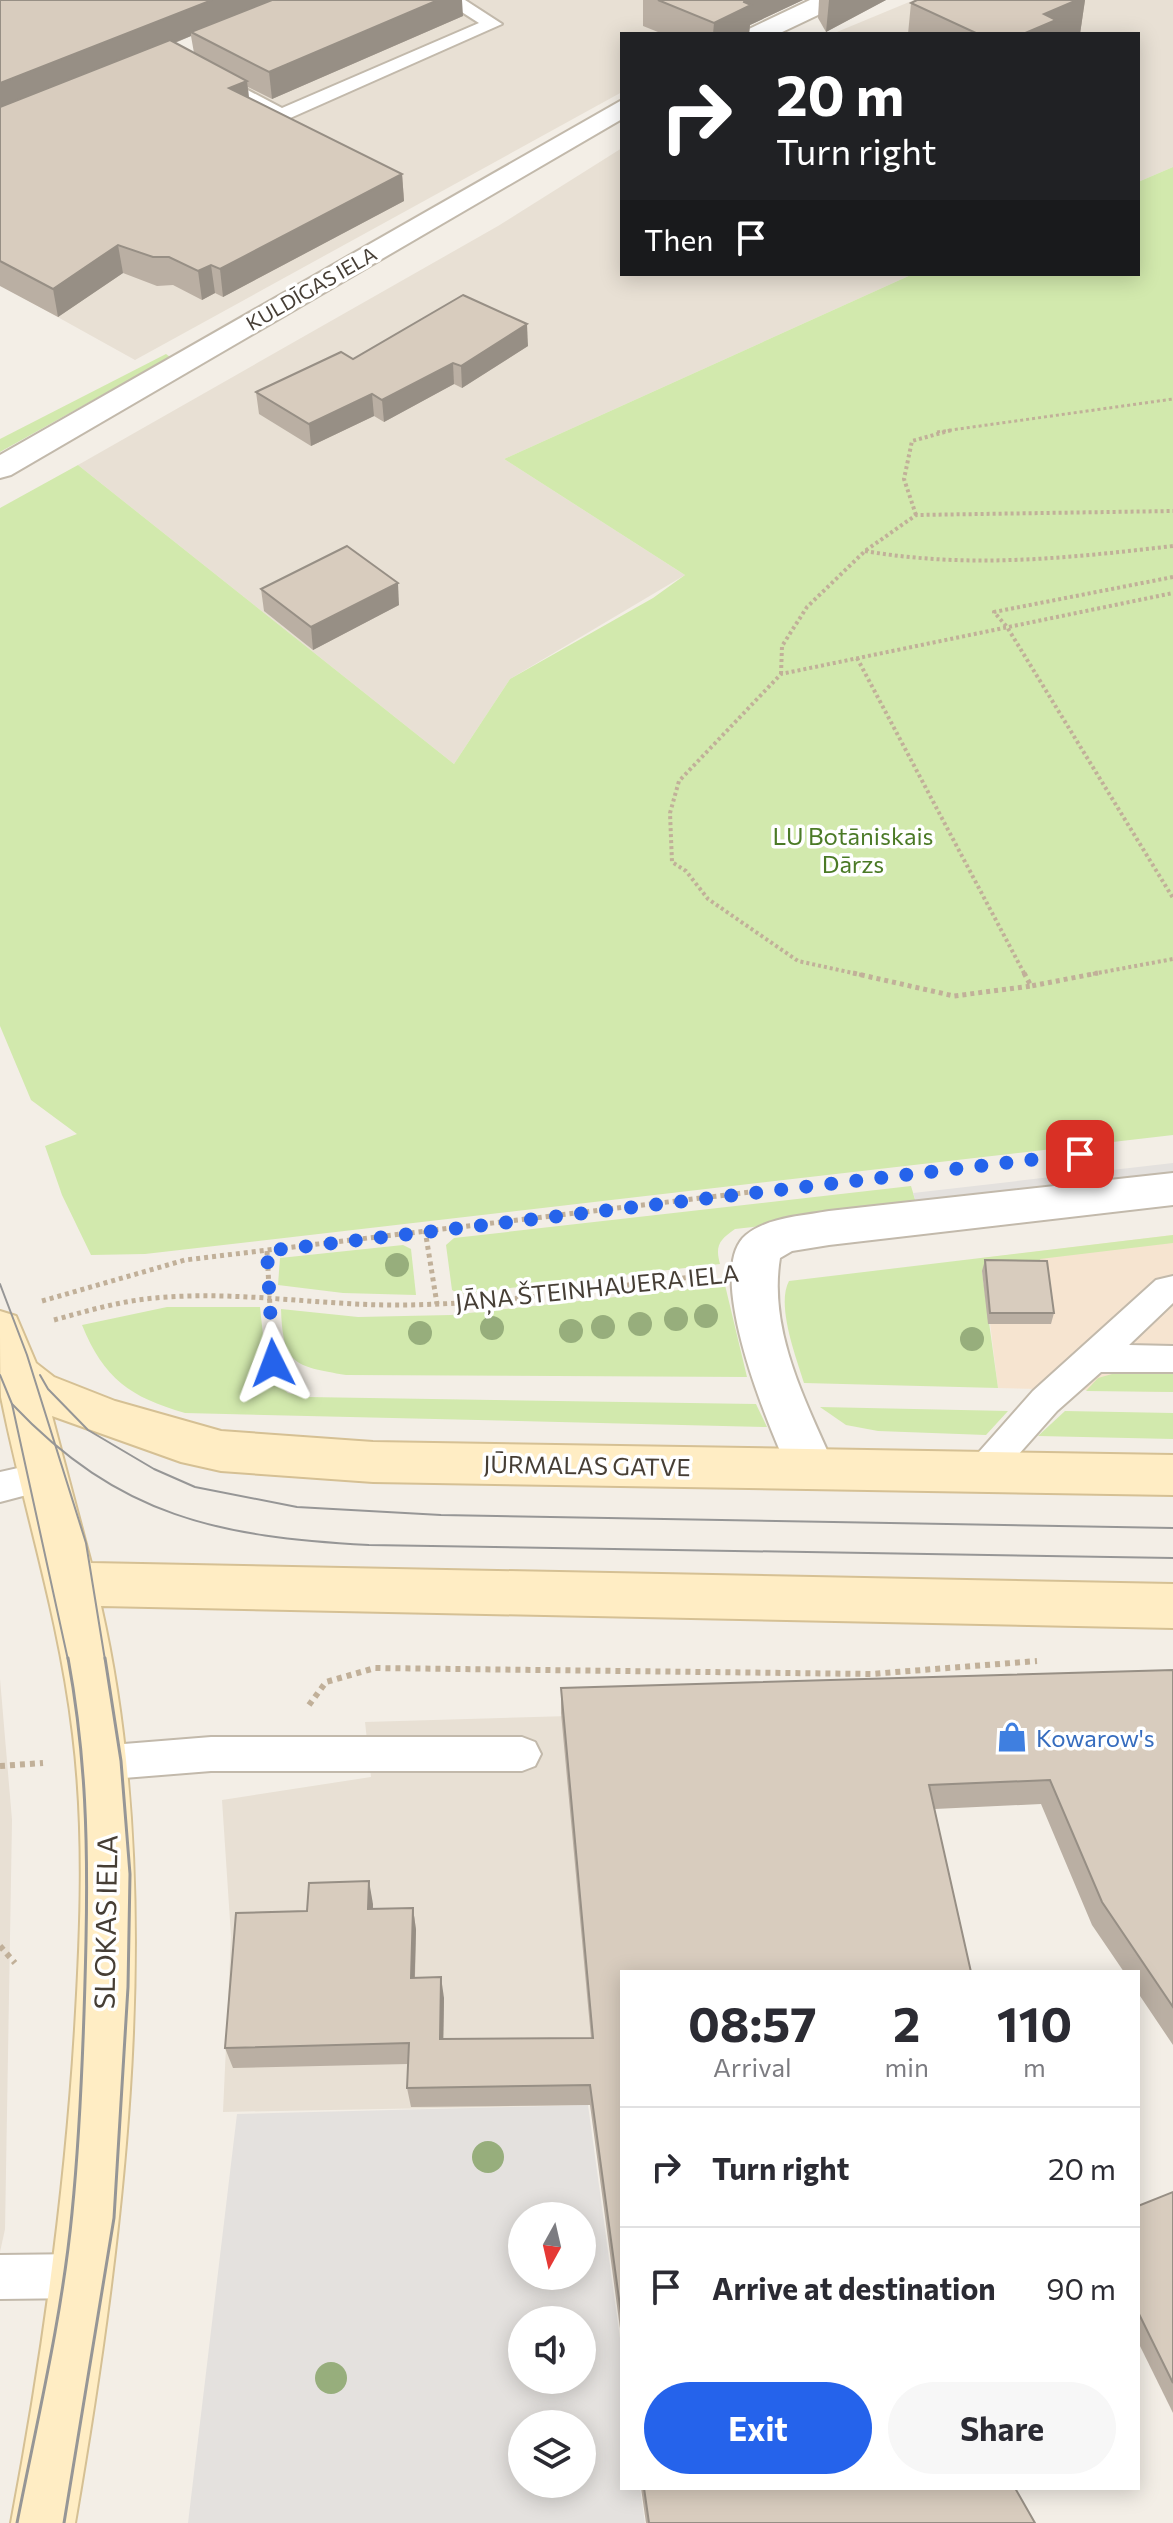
<!DOCTYPE html>
<html lang="en">
<head>
<meta charset="utf-8">
<style>
  :root { --surface:#fff; --page:#f7f7f7; --text:#2b2b33; --muted:#7c7c81; --line:#e1e1e2; --accent:#2563eb }
  body { margin:0; font-family:Commissioner,sans-serif; background:var(--page); color:var(--text); height:100vh; display:flex; flex-direction:column; font-size:30px; white-space:nowrap }
  * { box-sizing:border-box; margin:0 }
  p { font-size:26px; color:var(--muted) }
  .icon { flex:none; width:44px; height:44px; fill:none; stroke:currentColor; stroke-width:2; stroke-linecap:round; stroke-linejoin:round }
  .map { position:relative; flex:1; overflow:hidden }
  .panel { position:absolute; left:620px; top:1970px; width:520px; height:520px; display:flex; flex-direction:column; background:var(--surface); border-radius:0px; box-shadow:0 4px 20px #0003 }
  .panel>* { flex:none }
  .hud { position:absolute; left:620px; top:32px; width:520px; height:244px; border-radius:0px; box-shadow:0 4px 20px #0003; background:#202124; color:#fff; overflow:hidden }
  .needle { width:52px; rotate:188deg }
  .fabs { position:absolute; left:508px; top:2202px; display:grid; gap:16px }
  .fabs a { display:grid; place-items:center; width:88px; height:88px; border-radius:50%; background:var(--surface); box-shadow:0 4px 20px #0003; font-size:40px }
  .pin { position:absolute; display:grid; place-items:center; width:68px; height:68px; color:#fff; margin:-34px; border-radius:16px; box-shadow:0 4px 12px #0006 }
  .me { position:absolute; width:88px; margin:-44px; rotate:357deg; stroke-linejoin:round; filter:drop-shadow(0 0 6px #0008) }
  .turn { display:flex; align-items:center; gap:28px; height:168px; padding:0 24px; font-size:36px }
  .turn .icon { width:104px; height:104px; stroke-width:2.5 }
  .turn b { display:block; font-size:56px; line-height:68px }
  .then { display:flex; align-items:center; height:76px; padding:0 24px; background:#0003; gap:16px; font-size:30px }
  .eta { display:flex; justify-content:space-evenly; align-items:center; height:136px; text-align:center }
  .eta b { font-size:48px; font-weight:700; line-height:56px }
  .button { display:flex; gap:16px; margin-top:auto; padding:16px 24px }
  .button a { flex:1; height:92px; border-radius:48px; background:var(--accent); color:#fff; font-size:32px; font-weight:700; line-height:92px; text-align:center }
  .button a+a { background:var(--page); color:var(--text) }
  ul { padding:0; list-style:none }
  li { display:flex; align-items:center; gap:24px; height:120px; padding:0 24px; border-top:2px solid var(--line) }
  li div { flex:1 }
  li b { display:block; font-size:30px }
  li em { font-style:normal }
  .map>svg:first-child { display:block }
  .residential { fill:#e8e0d4 }
  .commercial { fill:#f6e4d0 }
  .green { fill:#d2e9ad }
  .parking { fill:#e4e1de; fill-rule:evenodd }
  .lines { fill:none; stroke-linecap:round; stroke-linejoin:round }
  .lane-casing { stroke:#c2b9ab; stroke-width:4 }
  .street-casing { stroke:#c2b9ab; stroke-width:4 }
  .secondary-casing { stroke:#d5c094; stroke-width:4 }
  .path-far3 { stroke:#c1b099; stroke-width:3; stroke-dasharray:3 3; stroke-linecap:butt }
  .path-far2 { stroke:#c1b099; stroke-width:4; stroke-dasharray:3 3; stroke-linecap:butt }
  .path-far1 { stroke:#c1b099; stroke-width:5; stroke-dasharray:4 4; stroke-linecap:butt }
  .path { stroke:#c1b099; stroke-width:6; stroke-dasharray:5 5; stroke-linecap:butt }
  .lane { fill:#fff; fill-rule:evenodd }
  .street { fill:#fff; fill-rule:evenodd }
  .secondary { fill:#ffedc4; fill-rule:evenodd }
  .tram-far1 { stroke:#969696; stroke-width:2 }
  .tram { stroke:#969696; stroke-width:3 }
  .tree { fill:#97ae7c }
  .wall { fill:#baafa3; fill-rule:evenodd }
  .shaded-wall { fill:#978f85 }
  .building { fill:#d8ccbe; stroke:#978f85; stroke-width:2 }
  .route { stroke:#2563eb; stroke-width:14; stroke-dasharray:0 25.2 }
  .labels { text-anchor:middle; dominant-baseline:central; stroke-width:7; stroke-linejoin:round; paint-order:stroke }
  .far-street-label { font-size:20px; fill:#463e35; stroke:#fff }
  .park-label { font-size:24px; fill:#4b7a26; stroke:#fff }
  .street-label { font-size:24px; fill:#463e35; stroke:#fff }
  .shop-label { font-size:24px; fill:#366cbe; stroke:#fff; text-anchor:start }
  .near-street-label { font-size:28px; fill:#463e35; stroke:#fff }
</style>
</head>
<body>
<div class="map">
<svg width="1173" height="2523" viewBox="0 0 1173 2523">
  <rect width="100%" height="100%" fill="#f3eee6"/>
  <g class="residential">
    <polygon points="347,0 797,0 731,34 622,34 622,92 135,360 0,285"/>
    <polygon points="914,0 1173,0 1173,167 1138,182 1138,34 832,34"/>
    <polygon points="622,148 622,274 913,274 504,459 685,575 510,679 454,764 78,465 498,226"/>
    <polygon points="0,1679 12,1820 5,2229 0,2252"/>
    <polygon points="708,1712 622,1972 588,2105 223,2112 231,1936 222,1800 371,1777 365,1722"/>
  </g>
  <polygon class="commercial" points="1173,1235 1173,1392 998,1388 982,1258"/>
  <g class="green">
    <polygon points="1173,167 1173,1135 145,1254 91,1255 62,1195 45,1146 77,1134 31,1100 0,1026 0,508 78,465 454,764 510,679 653,598 685,575 504,459 913,274 1138,274 1138,182"/>
    <polygon points="166,354 170,357 0,452 0,439"/>
    <path d="M911,1186L918,1209L735,1229C719,1240 715,1246 720,1264L459,1294L452,1290L446,1245L454,1238Z"/>
    <path d="M1173,1235V1243L1040,1259L1044,1272L982,1271L998,1388L804,1383C796,1357 776,1305 789,1281Z"/>
    <polygon points="403,1245 411,1249 416,1295 343,1293 278,1285 280,1258"/>
    <path d="M725,1285L747,1377L346,1375C293,1366 283,1364 281,1309L358,1317L451,1315Z"/>
    <path d="M167,1307H260L267,1373L288,1393L307,1397L756,1404L767,1427L185,1413C130,1397 104,1379 82,1325Z"/>
    <polygon points="1126,1370 1173,1371 1173,1392 1086,1391 1098,1378"/>
    <polygon points="820,1407 1008,1411 986,1435 878,1431 846,1425"/>
    <polygon points="1065,1411 1173,1413 1173,1439 1038,1436"/>
  </g>
  <g class="parking">
    <polygon points="1173,1163 1173,1179 918,1209 913,1193"/>
    <path d="M588,2105L622,2353V2488H640L645,2523H188L237,2114ZM522,2216H582V2276H522ZM522,2320H582V2380H522ZM522,2424H582V2484H522Z"/>
  </g>
  <g class="lines">
    <g class="lane-casing">
      <g id="lane">
        <polygon points="443,0 465,0 502,24 288,119 274,119 202,79 205,75 219,75 282,108 479,23"/>
        <polygon points="1173,1276 1173,1303 1129,1345 1173,1346 1173,1372 1101,1372 1057,1411 995,1481 983,1485 971,1481 966,1471 971,1461 1033,1391 1156,1280"/>
        <polygon points="45,1462 57,1467 62,1477 57,1487 0,1502 0,1472"/>
        <polygon points="211,1737 522,1737 535,1742 541,1754 535,1766 522,1771 211,1771 99,1780 86,1775 80,1763 86,1751 99,1746"/>
        <polygon points="84,2254 99,2261 106,2276 99,2291 84,2298 0,2299 0,2255"/>
      </g>
    </g>
    <g class="street-casing">
      <g id="street">
        <polygon points="810,0 842,0 839,5 778,34 745,34 749,29"/>
        <polygon points="622,100 622,119 11,475 0,478 0,455"/>
        <path d="M1173,1173V1205L829,1245L792,1251L780,1258C768,1331 806,1402 835,1468L828,1482L811,1488L794,1482C774,1440 701,1272 746,1235C768,1217 802,1216 829,1211Z"/>
      </g>
    </g>
    <g class="secondary-casing">
      <path id="secondary" d="M0,1311L16,1316L36,1363L54,1377L115,1401L221,1431L373,1442L1173,1455V1495L373,1482L221,1471L181,1462L52,1416L91,1563L1173,1584V1628L101,1606C167,1896 125,2232 75,2523H11C42,2359 65,2195 75,2029C81,1930 85,1832 73,1734C59,1616 24,1511 1,1397C0,1370 0,1338 0,1311Z"/>
    </g>
    <polyline class="path-far3" points="937,432 1173,399"/>
    <g class="path-far2">
      <polyline points="916,515 904,479 912,441 952,430"/>
      <path d="M865,551C969,569 1069,558 1173,546"/>
      <polyline points="1173,577 994,612 1007,627 1173,898"/>
      <polyline points="857,658 1025,975"/>
      <polyline points="781,674 782,646 807,607 865,551 916,515 1173,511"/>
      <polyline points="862,975 798,961 708,899 686,871 672,862 670,813 679,781 781,674 1173,593"/>
      <polyline points="1087,975 1173,959"/>
    </g>
    <g class="path-far1">
      <polyline points="853,973 954,996 1031,986"/>
      <polyline points="1024,973 1031,986 1098,973"/>
      <polyline points="425,1230 437,1304"/>
      <polyline points="267,1251 273,1363 302,1386"/>
      <polyline points="42,1301 185,1260 751,1192"/>
      <path d="M54,1320C87,1311 120,1301 155,1298C238,1290 320,1306 403,1305C502,1304 601,1288 699,1276"/>
    </g>
    <g class="path">
      <polyline points="309,1705 326,1682 375,1668 871,1674 1037,1661"/>
      <polyline points="0,1766 43,1763"/>
      <polyline points="0,1946 15,1963"/>
    </g>
    <use href="#lane" class="lane"/>
    <use href="#street" class="street"/>
    <use href="#secondary" class="secondary"/>
    <g class="tram-far1">
      <polyline points="0,1284 27,1355 86,1543 105,1660"/>
      <polyline points="0,1375 12,1404 68,1660"/>
      <polyline points="40,1375 48,1389 88,1430 154,1469 195,1487 297,1507 441,1515 1173,1528"/>
      <path d="M12,1404C119,1517 219,1537 369,1545L1173,1558"/>
    </g>
    <g class="tram">
      <path d="M17,2523C37,2421 62,2317 72,2213C81,2123 84,2032 86,1941C88,1843 86,1756 68,1658"/>
      <polyline points="64,2523 114,2218 128,1987 130,1874 121,1761 105,1658"/>
    </g>
  </g>
  <g class="tree">
    <circle cx="397" cy="1265" r="12"/>
    <circle cx="706" cy="1316" r="12"/>
    <circle cx="676" cy="1319" r="12"/>
    <circle cx="640" cy="1324" r="12"/>
    <circle cx="603" cy="1327" r="12"/>
    <circle cx="492" cy="1328" r="12"/>
    <circle cx="571" cy="1331" r="12"/>
    <circle cx="420" cy="1333" r="12"/>
    <circle cx="972" cy="1339" r="12"/>
    <circle cx="488" cy="2157" r="16"/>
    <circle cx="331" cy="2378" r="16"/>
  </g>
  <g class="wall">
    <path d="M0,0L463,16L272,99L248,87L249,99L402,174L404,201L223,297L215,293L202,300L173,285L157,286L123,273L58,317L0,286ZM191,36L194,53L175,43Z"/>
    <polygon points="643,0 803,0 750,25 749,34 663,34 643,26"/>
    <polygon points="819,0 886,0 826,32 818,18"/>
    <polygon points="917,0 1085,0 1080,34 908,34 911,3"/>
    <polygon points="528,346 462,388 454,384 384,422 374,416 311,446 259,414 256,392 353,359"/>
    <polygon points="261,589 399,605 313,650 264,611"/>
    <polygon points="985,1260 1054,1313 1051,1324 988,1324 982,1271"/>
    <polygon points="1173,1670 1173,2045 1138,1993 1138,1972 1124,1972 1092,1925 1041,1804 935,1809 622,1972 622,2343 590,2105 411,2107 407,2088 408,2064 233,2068 225,2048 307,1911 373,1904 373,1909 413,1908 416,1930 415,1977 444,1998 443,2039 591,2038 561,1713 561,1688"/>
    <polygon points="1173,2192 1173,2413 1138,2342 1138,2206"/>
    <polygon points="641,2488 1015,2488 1035,2523 646,2523"/>
  </g>
  <g class="shaded-wall">
    <polygon points="212,0 282,0 191,32 191,36 0,113 0,83"/>
    <polygon points="438,0 462,0 463,16 272,99 269,72"/>
    <polygon points="745,0 803,0 750,25 749,34 713,34 714,23"/>
    <polygon points="829,0 886,0 826,32"/>
    <polygon points="1077,0 1085,0 1080,34 1023,34 1044,14"/>
    <polygon points="247,81 250,108 229,88"/>
    <polygon points="402,174 404,201 223,297 220,269"/>
    <polygon points="118,245 123,273 58,317 53,289"/>
    <polygon points="211,265 215,293 202,300 198,271"/>
    <polygon points="527,324 528,346 462,388 461,366"/>
    <polygon points="453,363 454,384 384,422 382,400"/>
    <polygon points="372,394 374,416 311,446 309,424"/>
    <polygon points="398,583 399,605 313,650 311,627"/>
    <polygon points="369,1881 373,1904 372,1932 368,1909"/>
    <polygon points="413,1908 416,1930 414,1999 411,1978"/>
    <polygon points="441,1977 444,1998 443,2060 440,2039"/>
  </g>
  <g class="building">
    <polygon points="0,0 212,0 0,83"/>
    <polygon points="272,0 438,0 269,72 191,32"/>
    <polygon points="658,0 745,0 744,2 751,5 714,23"/>
    <polygon points="917,0 1077,0 1044,14 1056,20 1023,34 978,34 911,3"/>
    <polygon points="170,40 247,81 229,88 402,174 220,269 211,265 198,271 169,257 153,257 118,245 53,289 0,261 0,107"/>
    <polygon points="463,295 527,324 461,366 453,363 382,400 372,394 309,424 256,392 341,352 353,359"/>
    <polygon points="347,546 398,583 311,627 261,589"/>
    <polygon points="985,1260 1047,1261 1054,1313 990,1313"/>
    <polygon points="1173,1670 1173,2007 1102,1902 1050,1780 929,1785 971,1972 622,1972 622,2321 590,2085 407,2088 409,2043 225,2048 236,1913 307,1911 309,1883 369,1881 368,1909 413,1908 411,1978 441,1977 440,2039 593,2038 561,1688"/>
    <polygon points="1173,2192 1173,2383 1138,2312 1138,2206"/>
    <polygon points="644,2488 1015,2488 1035,2523 649,2523"/>
  </g>
  <g class="lines">
    <polyline class="route" points="273,1363 267,1251 1080,1154"/>
  </g>
  <defs>
    <g id="shop-bare" transform="scale(2.4)"><path d="M-5-2.5h2.3a2.7 3.5 0 0 1 5.4 0H5L5.5 6h-11ZM-1.5-2.5h3a1.5 2.3 0 0 0-3 0Z" fill="#3f7fe0" stroke="#fff" stroke-width="2.5" paint-order="stroke"/></g>
  </defs>
  <g fill-rule="evenodd">
    <use href="#shop-bare" x="1012" y="1737"/>
  </g>
  <g class="labels">
    <g class="far-street-label">
      <text transform="translate(311 288) rotate(-30)">KULDĪGAS IELA</text>
    </g>
    <g class="park-label">
      <text x="853" y="835">LU Botāniskais<tspan x="853" dy="28">Dārzs</tspan></text>
    </g>
    <g class="street-label">
      <text transform="translate(597 1287) rotate(-6)">JĀŅA ŠTEINHAUERA IELA</text>
      <text transform="translate(587 1465) rotate(1)">JŪRMALAS GATVE</text>
    </g>
    <g class="shop-label">
      <text x="1036" y="1737">Kowarow's</text>
    </g>
    <g class="near-street-label">
      <text transform="translate(105 1922) rotate(-89)">SLOKAS IELA</text>
    </g>
  </g>
</svg>
<div class="fabs">
<a><svg class="needle" viewBox="-14 -14 28 28"><path d="M0-13l5 13h-10z" fill="#e53935"/><path d="M0 13l5-13h-10z" fill="#7c7c81"/></svg></a>
<a><svg class="icon" aria-label="sound" viewBox="0 0 24 24"><path d="M4 9h4l5-4v14l-5-4H4zM17 9q2 3 0 6"/></svg></a>
<a><svg class="icon" aria-label="layers" viewBox="0 0 24 24"><path d="M12 4l9 5-9 5-9-5zM3 14l9 5 9-5"/></svg></a>
</div>
<div class="pin" style="left:1080px;top:1154px;background:#d93025"><svg class="icon" aria-label="arrive" viewBox="0 0 24 24"><path d="M6 21V4h12l-3 4 3 4H6"/></svg></div>
<svg class="me" style="left:273px;top:1363px" viewBox="-20 -20 40 40"><path d="M0-17L14 15 0 8-14 15z" fill="#2563eb" stroke="#fff" stroke-width="4"/></svg>
<div class="hud">
<div class="turn"><svg class="icon" aria-label="right" viewBox="0 0 24 24"><path d="M7 20v-9h11M14 6l5 5-5 5"/></svg><div><b>20 m</b>Turn right</div></div>
<div class="then">Then<svg class="icon" aria-label="arrive" viewBox="0 0 24 24"><path d="M6 21V4h12l-3 4 3 4H6"/></svg></div>
</div>
<section class="panel">
<div class="eta">
<div><b>08:57</b><p>Arrival</p></div>
<div><b>2</b><p>min</p></div>
<div><b>110</b><p>m</p></div>
</div>
<ul>
<li><svg class="icon" aria-label="right" viewBox="0 0 24 24"><path d="M7 20v-9h11M14 6l5 5-5 5"/></svg><div><b>Turn right</b></div><em>20 m</em></li>
<li><svg class="icon" aria-label="arrive" viewBox="0 0 24 24"><path d="M6 21V4h12l-3 4 3 4H6"/></svg><div><b>Arrive at destination</b></div><em>90 m</em></li>
</ul>
<div class="button"><a>Exit</a><a>Share</a></div>
</section>
</div>
</body>
</html>
